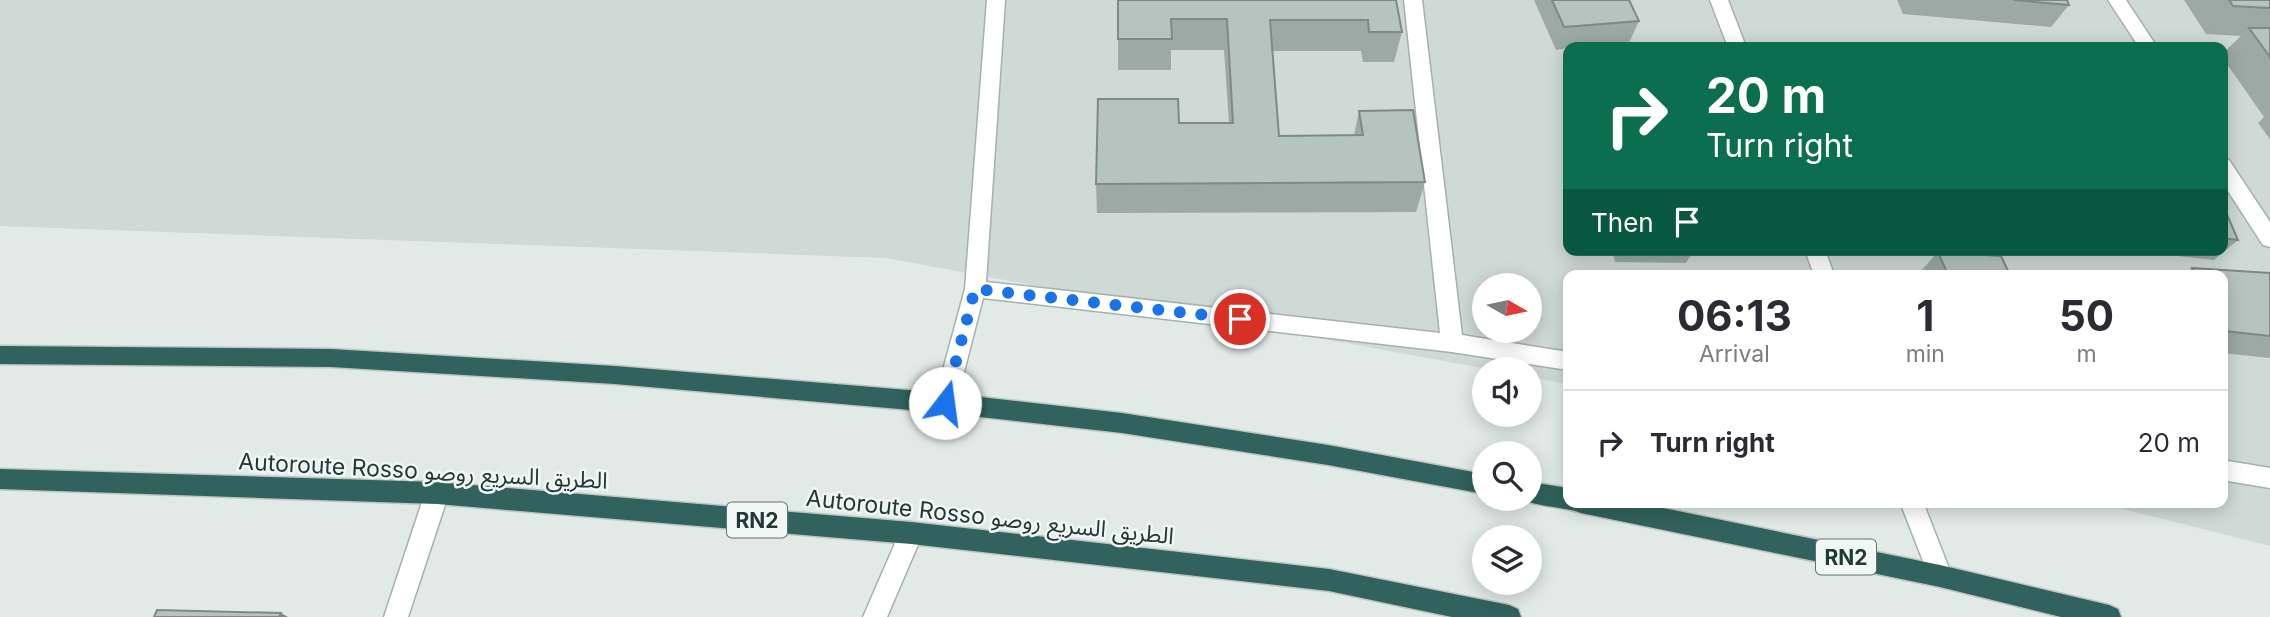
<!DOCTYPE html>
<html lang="en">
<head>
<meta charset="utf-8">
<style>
  :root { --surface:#fff; --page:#f7f7f7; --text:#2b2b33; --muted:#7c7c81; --line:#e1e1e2 }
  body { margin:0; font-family:Inter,"Noto Sans Arabic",sans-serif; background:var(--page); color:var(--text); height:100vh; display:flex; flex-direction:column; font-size:26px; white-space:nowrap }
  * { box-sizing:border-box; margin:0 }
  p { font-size:23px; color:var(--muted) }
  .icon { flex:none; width:38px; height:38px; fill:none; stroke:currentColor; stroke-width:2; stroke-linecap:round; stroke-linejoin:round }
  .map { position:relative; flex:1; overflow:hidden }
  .sheet { position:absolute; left:1563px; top:270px; width:665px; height:238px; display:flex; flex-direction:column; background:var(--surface); border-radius:14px; box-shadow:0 4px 18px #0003 }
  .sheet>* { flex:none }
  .guide { position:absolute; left:1563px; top:42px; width:665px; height:214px; border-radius:14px; box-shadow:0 4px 18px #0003; background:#0b6e4f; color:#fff; overflow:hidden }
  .needle { width:46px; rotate:99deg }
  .fabs { position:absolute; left:1472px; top:273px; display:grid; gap:14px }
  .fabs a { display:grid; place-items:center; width:70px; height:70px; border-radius:50%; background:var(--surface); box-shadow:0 4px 18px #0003; font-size:35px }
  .pin { position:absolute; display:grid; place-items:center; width:60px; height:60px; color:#fff; margin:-30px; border:4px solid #fff; border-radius:50%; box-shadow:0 2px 7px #0007 }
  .me { position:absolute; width:77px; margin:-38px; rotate:15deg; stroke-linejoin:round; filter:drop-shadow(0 0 5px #0008) }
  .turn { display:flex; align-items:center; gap:24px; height:147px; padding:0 28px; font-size:32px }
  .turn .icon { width:91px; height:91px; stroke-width:2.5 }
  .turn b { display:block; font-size:49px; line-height:60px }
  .then { display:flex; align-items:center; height:66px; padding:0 28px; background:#0003; gap:14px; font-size:26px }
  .eta { display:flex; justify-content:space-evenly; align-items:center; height:119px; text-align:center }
  .eta b { font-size:42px; font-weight:700; line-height:49px }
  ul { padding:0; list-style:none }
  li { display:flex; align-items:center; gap:21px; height:105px; padding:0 28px; border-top:2px solid var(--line) }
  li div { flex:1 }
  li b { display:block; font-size:26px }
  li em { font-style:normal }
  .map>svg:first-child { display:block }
  .built { fill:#cfd9d6; fill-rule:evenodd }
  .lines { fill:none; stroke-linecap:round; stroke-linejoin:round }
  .lane-casing { stroke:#a4b1ae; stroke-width:3 }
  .street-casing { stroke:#a4b1ae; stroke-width:3 }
  .highway-casing { stroke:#bdc4c2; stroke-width:3 }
  .lane { fill:#fff; fill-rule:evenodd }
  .street { fill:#fff; fill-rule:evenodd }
  .highway { fill:#31625d; fill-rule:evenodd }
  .wall { fill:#9da9a5 }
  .shaded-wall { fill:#7f8986 }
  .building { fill:#b6c4c0; stroke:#7f8986; stroke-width:2 }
  .route { stroke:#1a73e8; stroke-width:12; stroke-dasharray:0 21.6 }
  .labels { text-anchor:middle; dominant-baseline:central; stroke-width:5; stroke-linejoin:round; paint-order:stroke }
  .shield { fill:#f1f7f4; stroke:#61726e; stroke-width:2 }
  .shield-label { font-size:21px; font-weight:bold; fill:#233935 }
  .street-label { font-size:23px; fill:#233935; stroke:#f1f7f4 }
</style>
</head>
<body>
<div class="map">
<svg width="2270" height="617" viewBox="0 0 2270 617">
  <rect width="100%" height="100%" fill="#e1eae7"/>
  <path class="built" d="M0,0H2270V546L2095,502H2222V275H1568V384L1530,377V369H1487L886,258L0,226ZM1568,47H2222V250H1568ZM1484,285H1530V331H1484Z"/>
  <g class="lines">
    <g class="lane-casing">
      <g id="lane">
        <polygon points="987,0 1005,0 986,282 1440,333 1404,0 1422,0 1462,335 1568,352 1568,370 1452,352 983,298 956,403 953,410 945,413 937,410 934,403 965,289"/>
        <polygon points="1710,0 1728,0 1746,47 1728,47"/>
        <polygon points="2108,0 2126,0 2157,47 2139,47"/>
        <polygon points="2222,158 2229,160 2270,222 2270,247 2263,245 2222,182"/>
        <polygon points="1805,250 1825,250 1834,275 1814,275"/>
        <polygon points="2222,460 2270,468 2270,488 2222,480"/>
        <polygon points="1900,502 1923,502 1952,576 1948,584 1940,587 1932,584"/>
      </g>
    </g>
    <g class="street-casing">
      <g id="street">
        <polygon points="437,482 445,486 449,493 408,617 384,617 425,493 429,486"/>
        <polygon points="911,522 919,525 923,533 887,617 863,617 903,525"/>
      </g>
    </g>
    <g class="highway-casing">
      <g id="highway">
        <polygon points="0,346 331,349 615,366 945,393 1122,413 1328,445 1484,474 1484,494 1328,465 1122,433 945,413 615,384 331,367 0,364"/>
        <polygon points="0,469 437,482 911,522 1329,569 1509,605 1518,609 1521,617 1452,617 1329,591 911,544 437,504 0,489"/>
        <path d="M1530,482L1568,488V502H1634L1940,565L2109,605L2118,609L2121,617H2061L1940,587L1581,513C1563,506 1540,508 1522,499H1530Z"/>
      </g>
    </g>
    <use href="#lane" class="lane"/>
    <use href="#street" class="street"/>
    <use href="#highway" class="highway"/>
  </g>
  <g class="wall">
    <polygon points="1118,0 1396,0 1402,32 1394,62 1363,62 1361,51 1272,51 1279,136 1354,135 1359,111 1425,182 1416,212 1097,213 1096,184 1179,123 1229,123 1224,50 1171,50 1171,70 1118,70"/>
    <polygon points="1534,0 1629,0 1639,21 1629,43 1582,47 1568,47 1568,48 1556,50"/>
    <polygon points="1897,0 2067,0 2069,5 2051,27 1903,14"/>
    <polygon points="2184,0 2270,0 2270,139 2258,123 2264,117 2222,57 2222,54 2241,36 2206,34"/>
    <polygon points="2222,203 2238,240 2214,260 2123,250 2222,250"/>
    <polygon points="1612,250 1694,250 1686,263 1615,262"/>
    <polygon points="1938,252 2010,275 1921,275 1920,272"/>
    <polygon points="2192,268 2270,273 2270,358 2222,353 2222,275 2184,275"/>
  </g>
  <polygon class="shaded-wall" points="281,613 288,617 279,617"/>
  <g class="building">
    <polygon points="1118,0 1396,0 1402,32 1369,32 1368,20 1270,20 1279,136 1363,135 1359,111 1413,110 1425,182 1096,184 1098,99 1178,99 1179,123 1233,123 1227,19 1171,19 1172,39 1118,39"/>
    <polygon points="1552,0 1629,0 1639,21 1564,27"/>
    <polygon points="2014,0 2067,0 2069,5"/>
    <polygon points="2229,0 2270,0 2270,8 2233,6"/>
    <polygon points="2249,28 2270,28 2270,57"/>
    <polygon points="2222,203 2238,240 2222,238"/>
    <polygon points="1938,252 2001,256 2010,275 1948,275"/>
    <polygon points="2192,268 2270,273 2270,336 2225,331 2222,327 2222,275 2195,275"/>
    <polygon points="157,610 281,613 279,617 154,617"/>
  </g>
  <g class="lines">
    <polyline class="route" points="945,403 975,289 1240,319"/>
  </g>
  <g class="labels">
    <g class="shield">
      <rect x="727" y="502.5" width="60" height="35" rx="5"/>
      <rect x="1816" y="539.5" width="60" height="35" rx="5"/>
    </g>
    <g class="shield-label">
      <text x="757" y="520">RN2</text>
      <text x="1846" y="557">RN2</text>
    </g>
    <g class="street-label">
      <text transform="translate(423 471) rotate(3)">Autoroute Rosso الطريق السريع روصو</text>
      <text transform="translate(990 517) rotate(6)">Autoroute Rosso الطريق السريع روصو</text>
    </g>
  </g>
</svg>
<div class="fabs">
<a><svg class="needle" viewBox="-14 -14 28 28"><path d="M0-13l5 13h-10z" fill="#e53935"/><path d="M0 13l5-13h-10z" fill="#7c7c81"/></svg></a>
<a><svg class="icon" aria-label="sound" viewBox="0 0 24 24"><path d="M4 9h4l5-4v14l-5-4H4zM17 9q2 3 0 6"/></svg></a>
<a><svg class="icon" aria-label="search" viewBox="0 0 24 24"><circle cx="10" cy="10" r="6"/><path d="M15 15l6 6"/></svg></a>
<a><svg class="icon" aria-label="layers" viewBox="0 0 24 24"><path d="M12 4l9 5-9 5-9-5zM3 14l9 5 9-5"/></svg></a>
</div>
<div class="pin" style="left:1240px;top:319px;background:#d93025"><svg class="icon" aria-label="arrive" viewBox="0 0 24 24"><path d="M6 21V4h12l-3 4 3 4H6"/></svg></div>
<svg class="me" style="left:945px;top:403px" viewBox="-20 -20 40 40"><circle r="19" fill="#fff"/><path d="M0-13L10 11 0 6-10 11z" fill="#1a73e8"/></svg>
<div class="guide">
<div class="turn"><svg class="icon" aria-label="right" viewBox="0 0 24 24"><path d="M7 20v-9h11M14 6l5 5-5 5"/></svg><div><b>20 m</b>Turn right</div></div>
<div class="then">Then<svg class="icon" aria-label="arrive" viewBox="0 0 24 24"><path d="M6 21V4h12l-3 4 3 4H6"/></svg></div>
</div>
<section class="sheet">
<div class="eta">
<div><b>06:13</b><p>Arrival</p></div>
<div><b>1</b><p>min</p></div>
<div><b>50</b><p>m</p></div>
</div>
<ul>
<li><svg class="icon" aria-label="right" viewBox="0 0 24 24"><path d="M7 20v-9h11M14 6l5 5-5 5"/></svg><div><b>Turn right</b></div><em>20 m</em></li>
</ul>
</section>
</div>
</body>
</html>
